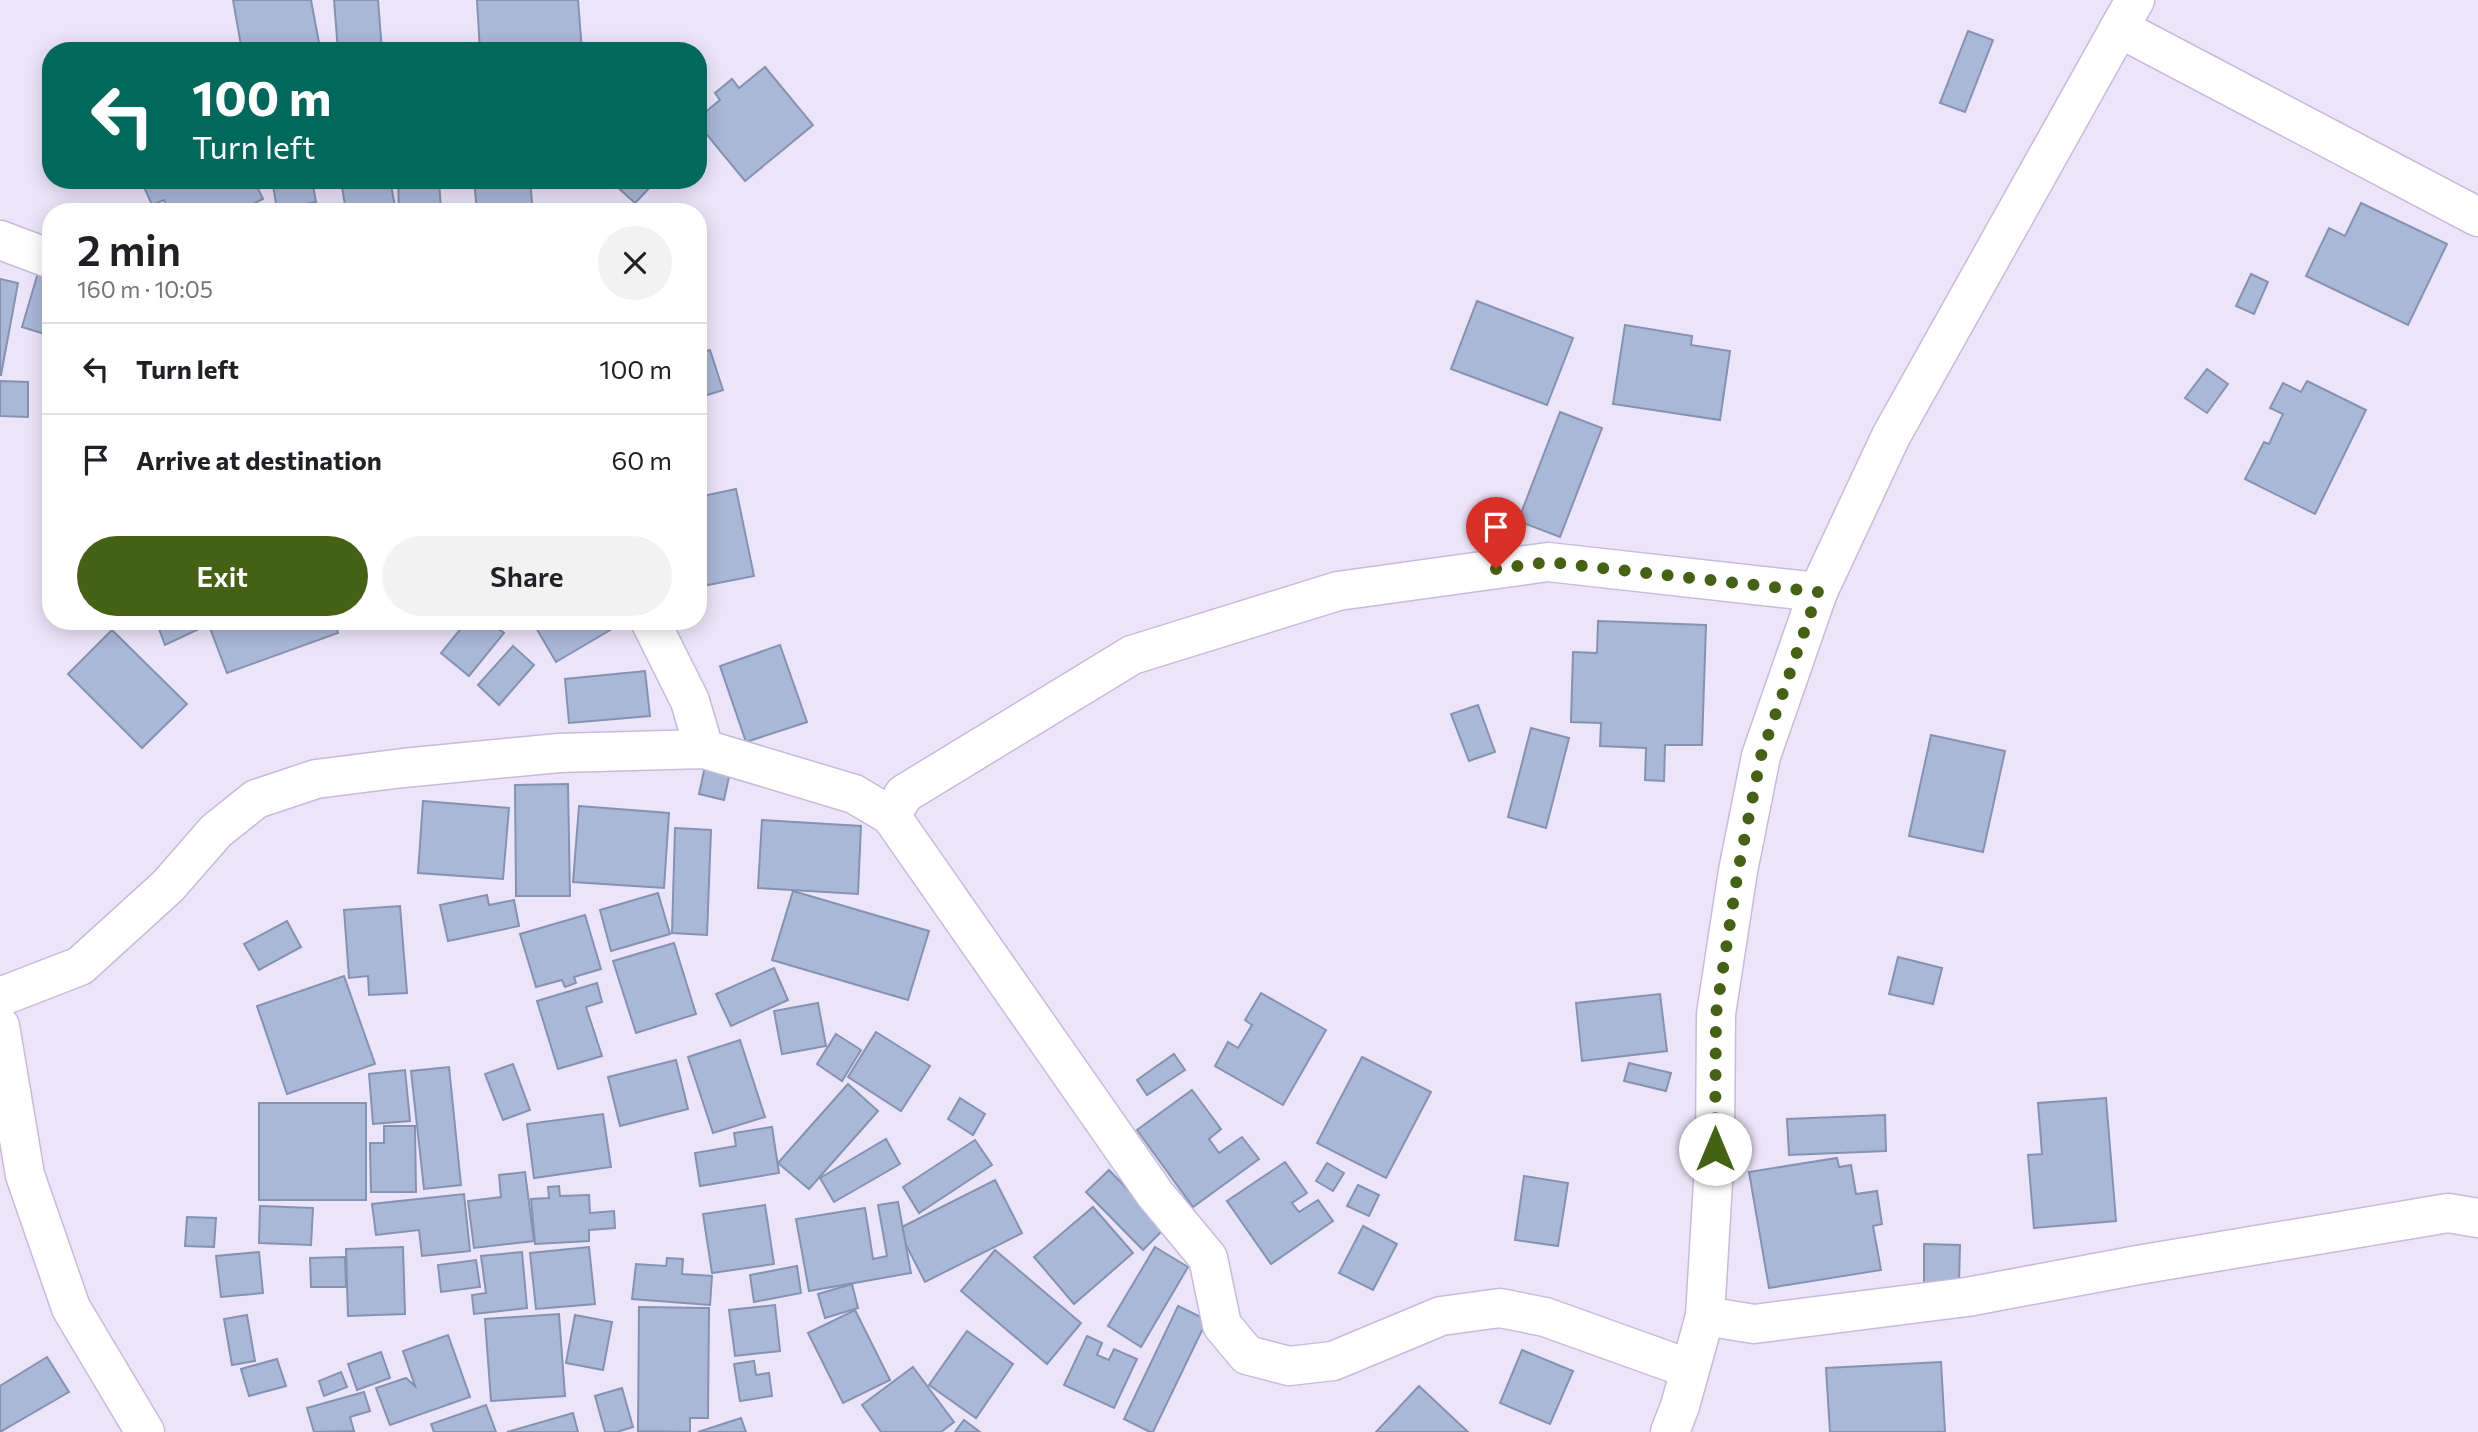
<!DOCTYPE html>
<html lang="en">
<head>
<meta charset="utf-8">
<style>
  :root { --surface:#fff; --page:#f2f2f2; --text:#202124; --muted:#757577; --line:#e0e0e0; --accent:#456214 }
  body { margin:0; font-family:Commissioner,sans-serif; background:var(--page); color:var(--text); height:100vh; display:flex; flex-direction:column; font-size:26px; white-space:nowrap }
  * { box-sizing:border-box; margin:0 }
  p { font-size:23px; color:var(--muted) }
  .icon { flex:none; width:38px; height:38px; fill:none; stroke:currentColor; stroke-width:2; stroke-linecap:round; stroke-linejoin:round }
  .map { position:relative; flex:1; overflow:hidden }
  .sheet { position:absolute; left:42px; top:203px; width:665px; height:427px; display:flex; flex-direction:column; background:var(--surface); border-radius:28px; box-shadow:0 4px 18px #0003 }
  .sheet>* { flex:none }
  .top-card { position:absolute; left:42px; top:42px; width:665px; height:147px; border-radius:28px; box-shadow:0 4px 18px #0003; background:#00695c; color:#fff; overflow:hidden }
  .pin { position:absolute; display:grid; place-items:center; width:60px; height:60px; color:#fff; margin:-72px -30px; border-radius:50% 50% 50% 0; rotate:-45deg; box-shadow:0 0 7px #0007 }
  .pin .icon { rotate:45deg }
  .me { position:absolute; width:77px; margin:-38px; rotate:0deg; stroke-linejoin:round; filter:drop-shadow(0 0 5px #0008) }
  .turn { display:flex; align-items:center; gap:24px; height:147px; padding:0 35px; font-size:32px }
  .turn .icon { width:91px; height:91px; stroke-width:2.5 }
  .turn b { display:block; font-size:49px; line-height:60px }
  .round { display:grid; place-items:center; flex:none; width:74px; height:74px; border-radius:37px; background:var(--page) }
  .summary { display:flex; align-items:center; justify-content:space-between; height:119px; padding:0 35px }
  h1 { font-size:42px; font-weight:600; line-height:52px }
  .button { display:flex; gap:14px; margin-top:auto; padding:14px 35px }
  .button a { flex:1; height:80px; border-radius:42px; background:var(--accent); color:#fff; font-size:28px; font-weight:600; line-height:80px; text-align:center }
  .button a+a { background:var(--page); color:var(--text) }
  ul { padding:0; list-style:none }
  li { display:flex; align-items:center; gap:21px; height:91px; padding:0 35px; border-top:2px solid var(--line) }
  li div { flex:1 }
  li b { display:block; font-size:26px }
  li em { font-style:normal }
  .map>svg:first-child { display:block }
  .building { fill:#aab8d8; stroke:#8592b1; stroke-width:2 }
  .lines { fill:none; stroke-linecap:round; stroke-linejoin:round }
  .minor-casing { stroke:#c7badc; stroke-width:41 }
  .minor { stroke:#fff; stroke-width:38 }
  .route { stroke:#456214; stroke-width:12; stroke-dasharray:0 21.6 }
</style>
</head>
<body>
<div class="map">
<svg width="2478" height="1432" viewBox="0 0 2478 1432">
  <rect width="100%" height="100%" fill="#ece5fa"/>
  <g class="building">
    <polygon points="233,0 311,0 320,48 307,51 242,51"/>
    <polygon points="334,0 378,0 382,51 338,51"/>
    <polygon points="477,0 578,0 582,51 480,51"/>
    <polygon points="1968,31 1993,40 1965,112 1940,103"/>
    <polygon points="765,67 813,125 745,181 698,124 698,118 720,100 715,93 732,79 739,88"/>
    <polygon points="141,180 254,180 263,199 236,212 169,212 164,200 152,205"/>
    <polygon points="272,180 312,180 316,202 277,209"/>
    <polygon points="341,180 390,180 396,212 346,212"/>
    <polygon points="398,180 439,180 441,210 399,212"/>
    <polygon points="474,180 530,180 533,212 477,212"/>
    <polygon points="615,180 657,180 635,203 613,183"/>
    <polygon points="2361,203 2447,244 2408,325 2306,276 2329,228 2345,236"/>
    <polygon points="40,266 51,269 51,336 22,327"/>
    <polygon points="2251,274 2268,282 2254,314 2236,306"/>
    <polygon points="0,279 18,283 1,375 0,375"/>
    <polygon points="1477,301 1573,338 1547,405 1451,369"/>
    <polygon points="1625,325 1692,336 1691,345 1730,351 1720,420 1613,404"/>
    <polygon points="710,350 723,390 698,398 698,354"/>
    <polygon points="2207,369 2228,384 2207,413 2185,398"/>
    <polygon points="0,381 28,382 28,417 0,416"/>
    <polygon points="2307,381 2366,410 2315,514 2245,479 2264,442 2269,444 2283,414 2270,408 2283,383 2301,392"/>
    <polygon points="1560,412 1602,428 1560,537 1518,521"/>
    <polygon points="736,489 754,576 698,587 698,497"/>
    <polygon points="156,621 216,621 165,645"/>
    <polygon points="228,621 334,621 338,633 227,673 210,628"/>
    <polygon points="467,621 488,621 504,633 469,676 441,653"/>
    <polygon points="532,621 614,621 617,626 556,662"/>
    <polygon points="1598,621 1706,625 1702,745 1665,745 1664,781 1645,780 1646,748 1600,746 1601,723 1571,722 1573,652 1597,653"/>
    <polygon points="112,630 187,704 142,748 68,674"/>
    <polygon points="780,645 807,722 746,742 720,666"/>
    <polygon points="513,646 534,665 499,705 478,685"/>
    <polygon points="645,671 650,716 569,723 565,679"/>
    <polygon points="1478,705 1495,752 1469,761 1451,714"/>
    <polygon points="1531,728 1569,738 1546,828 1508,817"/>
    <polygon points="1931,735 2005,751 1983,852 1909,836"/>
    <polygon points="705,766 730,772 724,800 699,794"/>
    <polygon points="568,784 570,896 516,896 515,785"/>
    <polygon points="423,801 509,808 503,879 418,873"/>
    <polygon points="579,806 669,813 664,888 573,882"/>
    <polygon points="762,820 861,826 858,894 758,888"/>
    <polygon points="675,828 711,830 707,935 672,933"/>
    <polygon points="793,891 929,931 908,1000 772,960"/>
    <polygon points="658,893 670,934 611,951 600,910"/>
    <polygon points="487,895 489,905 514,900 519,926 448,941 440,905"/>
    <polygon points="400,906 407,993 369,995 368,976 349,978 344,910"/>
    <polygon points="585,915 601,969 574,977 576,983 565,987 562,980 536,987 520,934"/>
    <polygon points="287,921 301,947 259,970 244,944"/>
    <polygon points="674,943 696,1014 636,1033 613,961"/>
    <polygon points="1898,957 1942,968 1933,1004 1889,994"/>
    <polygon points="774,968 788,1000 731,1026 716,994"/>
    <polygon points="344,976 375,1064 287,1094 257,1006"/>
    <polygon points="597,983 602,1002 586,1007 602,1056 558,1069 537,1001"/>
    <polygon points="1261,993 1326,1030 1283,1105 1215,1066 1228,1042 1238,1048 1252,1025 1245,1020"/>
    <polygon points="1660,994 1667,1051 1582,1061 1576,1003"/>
    <polygon points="818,1003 826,1046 782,1054 774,1011"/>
    <polygon points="876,1032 930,1066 901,1111 848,1077"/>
    <polygon points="836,1034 861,1050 842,1081 817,1064"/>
    <polygon points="740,1040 765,1117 713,1133 688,1057"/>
    <polygon points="1174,1054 1185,1070 1147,1095 1137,1080"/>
    <polygon points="1362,1057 1431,1092 1386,1178 1317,1143"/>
    <polygon points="676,1060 688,1109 620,1126 608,1077"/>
    <polygon points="1629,1063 1671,1073 1666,1091 1624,1081"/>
    <polygon points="513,1064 530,1110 503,1120 485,1074"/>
    <polygon points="449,1067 461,1185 424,1189 411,1071"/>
    <polygon points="405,1070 410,1121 373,1124 369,1074"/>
    <polygon points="848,1084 878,1111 809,1189 778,1163"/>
    <polygon points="1192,1090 1221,1129 1209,1139 1219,1153 1242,1137 1259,1159 1193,1207 1137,1130"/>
    <polygon points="960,1098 985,1114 973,1135 948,1119"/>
    <polygon points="2106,1098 2116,1221 2034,1228 2028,1155 2042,1154 2038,1103"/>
    <rect x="259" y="1103" width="107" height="97"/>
    <polygon points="603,1114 611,1167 534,1178 527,1124"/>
    <polygon points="1885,1115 1886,1151 1789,1155 1787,1119"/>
    <polygon points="384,1126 415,1126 416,1192 371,1192 370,1143 384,1143"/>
    <polygon points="772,1127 779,1173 700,1186 695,1153 736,1146 734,1133"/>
    <polygon points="886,1139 900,1164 834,1202 820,1178"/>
    <polygon points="975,1140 992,1165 919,1213 903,1187"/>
    <polygon points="1837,1158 1839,1167 1851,1165 1856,1194 1877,1191 1882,1224 1873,1226 1881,1270 1769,1288 1749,1172"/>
    <polygon points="1285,1162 1307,1193 1292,1203 1299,1212 1318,1200 1333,1221 1271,1264 1227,1201"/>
    <polygon points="1327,1163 1344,1173 1333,1191 1316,1181"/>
    <polygon points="1109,1170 1165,1228 1143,1250 1086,1192"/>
    <polygon points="525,1172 534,1241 474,1248 468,1201 501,1197 499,1175"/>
    <polygon points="1524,1176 1568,1183 1558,1246 1515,1240"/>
    <polygon points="995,1180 1022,1233 925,1282 898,1229"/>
    <polygon points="1358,1185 1379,1195 1369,1216 1347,1206"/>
    <polygon points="559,1186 560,1196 589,1195 590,1213 614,1211 615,1228 589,1230 589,1241 535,1244 531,1199 549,1198 548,1187"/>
    <polygon points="464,1194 470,1251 422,1256 419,1230 376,1235 372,1204"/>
    <polygon points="898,1202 911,1273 809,1291 796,1219 865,1208 873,1259 887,1256 878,1205"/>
    <polygon points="765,1205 774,1264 712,1273 703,1214"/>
    <polygon points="260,1206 313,1208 311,1245 259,1243"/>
    <polygon points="1093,1207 1133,1253 1074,1304 1034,1257"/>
    <polygon points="187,1217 216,1218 214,1247 185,1246"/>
    <polygon points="1363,1226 1397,1244 1373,1290 1339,1273"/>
    <polygon points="1924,1244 1960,1245 1959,1284 1924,1283"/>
    <polygon points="403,1247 405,1314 348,1316 346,1249"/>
    <polygon points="589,1247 595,1304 536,1309 530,1253"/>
    <polygon points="1155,1247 1188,1267 1141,1347 1108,1326"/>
    <polygon points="995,1250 1081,1323 1047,1364 961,1291"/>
    <polygon points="259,1252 263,1293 221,1297 216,1256"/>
    <polygon points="522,1252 527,1308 474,1314 472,1295 486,1293 481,1256"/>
    <polygon points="345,1257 346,1287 311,1287 310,1258"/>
    <polygon points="667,1258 683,1259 682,1274 712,1276 710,1305 632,1299 636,1264 666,1266"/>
    <polygon points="476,1260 480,1287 441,1292 438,1265"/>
    <polygon points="797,1266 801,1293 754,1302 750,1275"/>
    <polygon points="852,1284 858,1308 825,1318 818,1294"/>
    <polygon points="775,1305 780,1351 735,1356 729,1310"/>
    <polygon points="1178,1306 1207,1320 1153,1432 1150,1432 1124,1419"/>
    <polygon points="639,1307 709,1308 708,1418 690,1418 690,1432 638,1431"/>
    <polygon points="855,1310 890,1380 843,1403 808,1333"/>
    <polygon points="559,1314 565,1396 491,1401 485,1319"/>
    <polygon points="247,1315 255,1361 232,1365 224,1319"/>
    <polygon points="575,1315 612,1322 603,1370 566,1363"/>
    <polygon points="967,1331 1013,1364 976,1418 929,1385"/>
    <polygon points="448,1335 470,1397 390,1425 376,1388 406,1378 415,1386 403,1351"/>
    <polygon points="1087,1336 1102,1343 1097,1355 1109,1360 1114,1349 1137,1359 1114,1408 1064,1385"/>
    <polygon points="1522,1350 1573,1371 1550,1424 1500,1403"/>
    <polygon points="381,1352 390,1378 357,1390 348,1364"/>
    <polygon points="47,1357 69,1392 0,1432 0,1386"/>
    <polygon points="277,1359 286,1386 249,1396 241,1369"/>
    <polygon points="754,1361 756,1375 769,1373 772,1396 740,1401 734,1364"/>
    <polygon points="1941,1362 1945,1432 1830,1432 1826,1368"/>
    <polygon points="913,1367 954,1422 941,1432 881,1432 862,1405"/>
    <polygon points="341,1372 347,1387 324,1396 319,1381"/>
    <polygon points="1419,1386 1468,1432 1376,1432"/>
    <polygon points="622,1388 633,1427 617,1432 605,1432 595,1396"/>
    <polygon points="364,1392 370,1411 350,1417 354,1431 314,1432 307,1408"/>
    <polygon points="486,1405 496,1432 434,1432 431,1424"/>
    <polygon points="573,1413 578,1432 507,1432"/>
    <polygon points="741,1418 746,1432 698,1432"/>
    <polygon points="964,1420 980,1432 955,1432"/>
  </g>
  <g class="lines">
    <g class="minor-casing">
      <g id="minor">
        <polyline points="2119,28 2478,217"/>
        <polyline points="0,240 51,259"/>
        <polyline points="650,621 690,701 704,749"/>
        <polyline points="891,816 904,794 1132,655 1338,591 1548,562 1818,592"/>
        <polyline points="0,997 80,966 168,886 216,831 256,799 316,779 403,768 559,753 704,749 854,794 891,816 1155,1194 1208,1258 1222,1325 1247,1355 1289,1366 1333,1361 1441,1316 1500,1308 1545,1317 1690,1369"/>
        <polyline points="0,1026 25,1175 71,1308 145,1432"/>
        <polyline points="1705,1316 1754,1324 1967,1297 2138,1265 2448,1213 2478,1218"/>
        <polyline points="1670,1432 1680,1406 1705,1316 1715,1149 1716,1014 1738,871 1761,756 1818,592 1891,436 2135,0"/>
      </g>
    </g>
    <use href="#minor" class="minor"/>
  </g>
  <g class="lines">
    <polyline class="route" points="1496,569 1548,562 1818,592 1761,756 1738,871 1716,1014 1715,1149"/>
  </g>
</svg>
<div class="pin" style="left:1496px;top:569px;background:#d93025"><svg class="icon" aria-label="arrive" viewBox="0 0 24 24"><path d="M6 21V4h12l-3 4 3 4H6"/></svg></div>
<svg class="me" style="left:1715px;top:1149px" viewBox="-20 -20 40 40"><circle r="19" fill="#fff"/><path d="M0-13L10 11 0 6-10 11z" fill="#456214"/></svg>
<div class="top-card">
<div class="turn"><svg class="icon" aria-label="left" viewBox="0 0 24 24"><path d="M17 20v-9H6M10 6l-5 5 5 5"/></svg><div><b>100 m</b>Turn left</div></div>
</div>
<section class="sheet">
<div class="summary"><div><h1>2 min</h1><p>160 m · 10:05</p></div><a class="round"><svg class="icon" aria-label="close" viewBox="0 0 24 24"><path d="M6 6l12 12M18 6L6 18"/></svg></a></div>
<ul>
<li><svg class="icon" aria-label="left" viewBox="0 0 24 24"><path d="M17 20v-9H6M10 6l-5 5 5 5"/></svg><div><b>Turn left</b></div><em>100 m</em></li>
<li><svg class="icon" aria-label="arrive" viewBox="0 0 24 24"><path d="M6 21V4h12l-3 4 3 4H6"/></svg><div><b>Arrive at destination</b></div><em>60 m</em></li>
</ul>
<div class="button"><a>Exit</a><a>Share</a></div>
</section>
</div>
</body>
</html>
